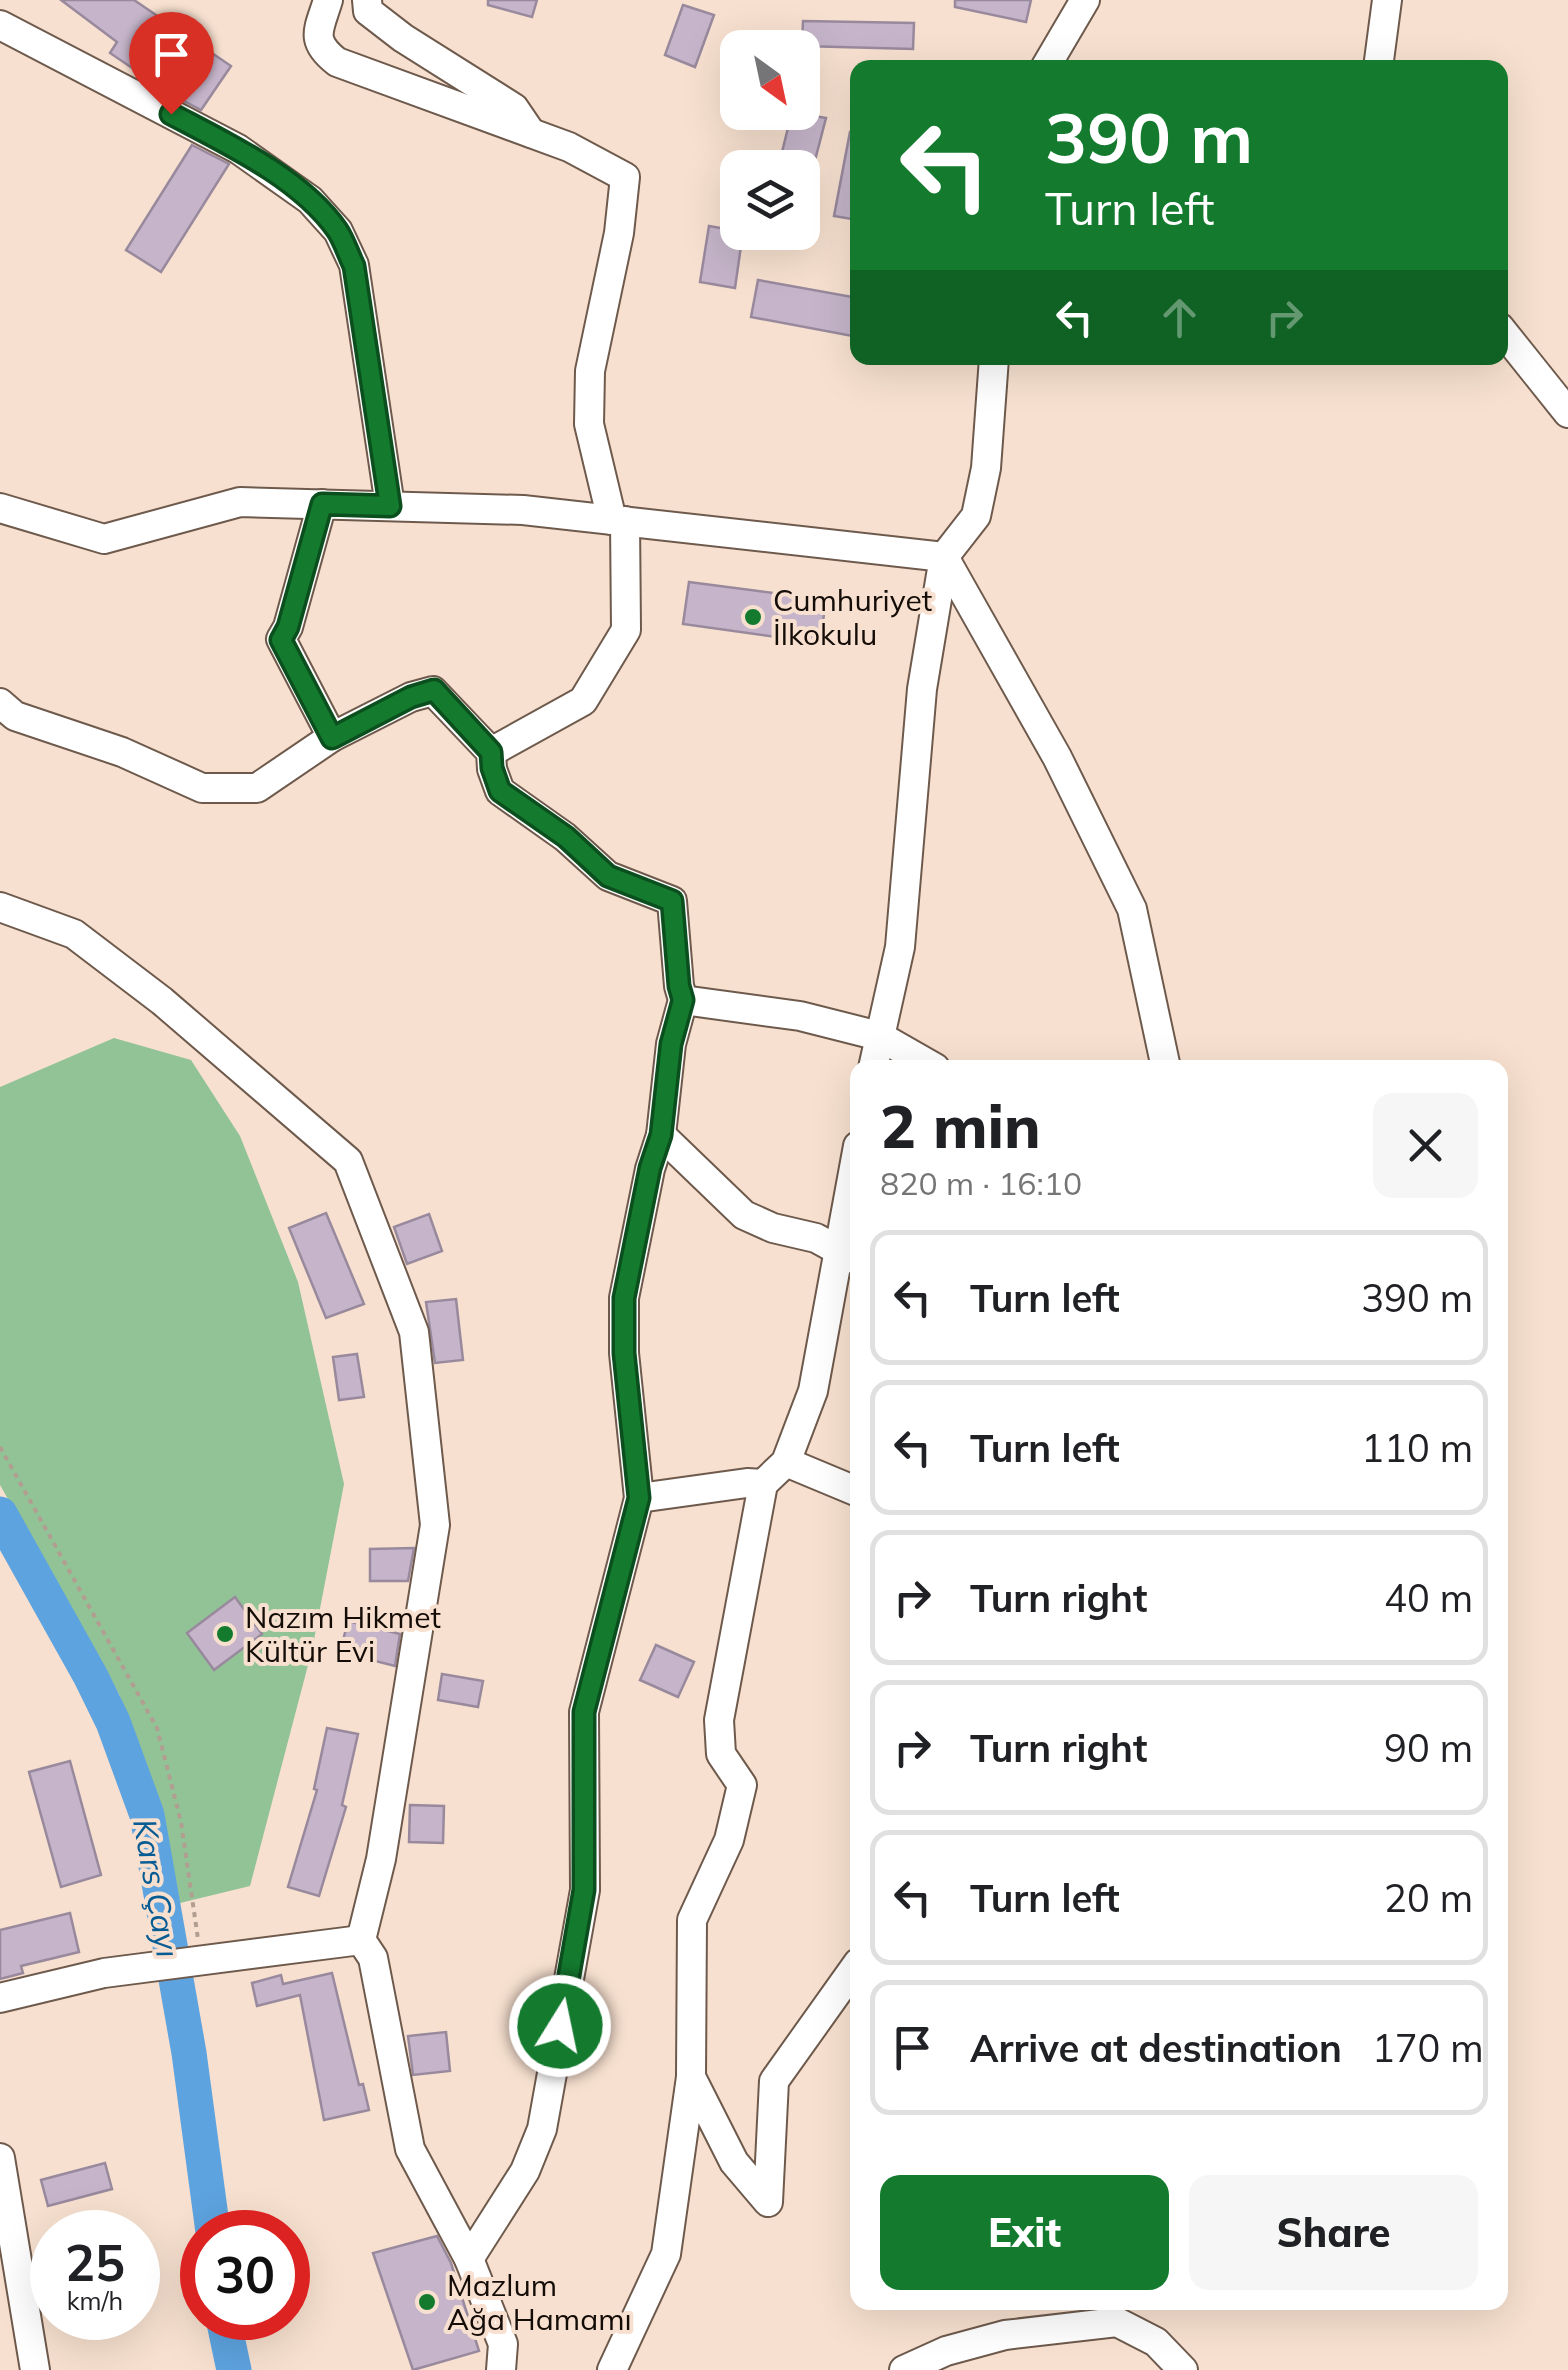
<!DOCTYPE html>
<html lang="en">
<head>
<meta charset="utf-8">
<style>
  :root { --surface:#fff; --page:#f6f6f6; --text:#202124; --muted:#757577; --line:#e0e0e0; --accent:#137a2e }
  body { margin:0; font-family:Mulish,sans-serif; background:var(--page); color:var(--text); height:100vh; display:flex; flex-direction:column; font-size:38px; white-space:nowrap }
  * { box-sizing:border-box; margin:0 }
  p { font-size:32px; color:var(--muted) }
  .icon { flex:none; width:55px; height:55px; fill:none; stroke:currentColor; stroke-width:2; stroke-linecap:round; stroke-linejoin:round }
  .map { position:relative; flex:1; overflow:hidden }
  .panel { position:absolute; left:850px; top:1060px; width:658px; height:1250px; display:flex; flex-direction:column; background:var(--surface); border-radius:20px; box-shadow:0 10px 40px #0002 }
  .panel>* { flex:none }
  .banner { position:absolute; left:850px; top:60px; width:658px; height:305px; border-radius:20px; box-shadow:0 10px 40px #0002; background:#137a2e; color:#fff; overflow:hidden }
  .needle { width:65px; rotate:147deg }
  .tools { position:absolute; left:720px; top:30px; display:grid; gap:20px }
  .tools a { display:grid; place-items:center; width:100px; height:100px; border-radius:20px; background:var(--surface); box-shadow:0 10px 40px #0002; font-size:50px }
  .speed { position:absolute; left:30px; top:2210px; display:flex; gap:20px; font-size:50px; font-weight:700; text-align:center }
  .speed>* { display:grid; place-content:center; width:130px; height:130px; border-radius:50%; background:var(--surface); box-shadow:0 10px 40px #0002; line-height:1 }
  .speed small { font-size:25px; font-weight:400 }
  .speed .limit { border:15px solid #d22; background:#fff; color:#111 }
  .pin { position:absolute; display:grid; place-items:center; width:85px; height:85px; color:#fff; margin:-102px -42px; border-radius:50% 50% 50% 0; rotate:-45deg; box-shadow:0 0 10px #0007 }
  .pin .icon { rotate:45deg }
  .me { position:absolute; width:110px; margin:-55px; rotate:10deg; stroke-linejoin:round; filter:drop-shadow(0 0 8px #0008) }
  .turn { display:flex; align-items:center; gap:35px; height:210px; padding:0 30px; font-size:45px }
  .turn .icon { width:130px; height:130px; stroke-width:2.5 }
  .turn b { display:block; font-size:70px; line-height:85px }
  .lanes { display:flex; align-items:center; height:95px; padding:0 30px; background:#0003; justify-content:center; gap:50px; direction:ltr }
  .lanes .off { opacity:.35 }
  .round { display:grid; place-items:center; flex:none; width:105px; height:105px; border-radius:20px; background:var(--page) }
  .summary { display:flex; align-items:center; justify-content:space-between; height:170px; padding:0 30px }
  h1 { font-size:60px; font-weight:800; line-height:75px }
  .cta { display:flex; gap:20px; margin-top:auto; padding:20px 30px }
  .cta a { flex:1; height:115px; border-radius:20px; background:var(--accent); color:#fff; font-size:40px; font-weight:800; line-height:115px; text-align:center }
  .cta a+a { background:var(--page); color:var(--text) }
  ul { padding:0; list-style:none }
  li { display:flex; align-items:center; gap:30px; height:135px; margin:0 20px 15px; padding:0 10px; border:5px solid var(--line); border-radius:20px }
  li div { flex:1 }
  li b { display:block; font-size:38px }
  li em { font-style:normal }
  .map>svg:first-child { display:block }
  .green { fill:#91c397 }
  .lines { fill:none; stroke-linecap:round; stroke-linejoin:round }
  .river { stroke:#5da3df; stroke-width:35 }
  .building { fill:#c6b5ca; stroke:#99899d; stroke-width:2.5 }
  .minor-casing { stroke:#6e5a4c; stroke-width:32 }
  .path { stroke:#b19e91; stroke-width:4; stroke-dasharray:5 5; stroke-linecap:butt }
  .minor { stroke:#fff; stroke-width:28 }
  .route-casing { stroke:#0c4f1e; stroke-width:25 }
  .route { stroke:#137a2e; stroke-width:18 }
  .poi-dot { fill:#137a2e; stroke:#f7e0cf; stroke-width:4 }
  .labels { text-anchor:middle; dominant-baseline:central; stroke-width:8; stroke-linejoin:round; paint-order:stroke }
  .poi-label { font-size:30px; fill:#140c07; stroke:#f7e0cf; text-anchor:start }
  .water-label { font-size:32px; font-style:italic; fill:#085c94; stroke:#f7e0cf }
</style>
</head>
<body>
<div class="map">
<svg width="1568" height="2370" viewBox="0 0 1568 2370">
  <rect width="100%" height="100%" fill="#f7e0cf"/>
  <polygon class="green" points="114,1038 191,1060 240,1136 298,1282 344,1484 312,1650 250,1886 180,1903 160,1803 119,1694 0,1485 0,1087"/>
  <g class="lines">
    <g class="river">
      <polyline points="0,1514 91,1677 113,1722 147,1815 189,2053 213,2232"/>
      <polyline points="223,2318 234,2370"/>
    </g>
  </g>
  <g class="building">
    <polygon points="61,0 134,0 231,66 201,110 169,93 110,53 117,42"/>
    <polygon points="488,0 537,0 532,17 488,5"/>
    <polygon points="955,0 1031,0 1026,22 955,7"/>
    <polygon points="683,5 714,15 695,67 665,55"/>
    <polygon points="803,21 914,23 913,49 802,46"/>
    <polygon points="792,112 826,118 813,168 778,168"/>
    <polygon points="850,132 858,133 858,220 834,216"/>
    <polygon points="192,145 229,164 161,272 126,250"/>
    <polygon points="709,226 743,232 735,288 700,282"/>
    <polygon points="758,280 858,298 858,337 751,317"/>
    <polygon points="689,582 826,600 820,643 683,624"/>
    <polygon points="326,1213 364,1304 326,1318 289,1228"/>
    <polygon points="429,1214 442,1251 407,1264 394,1227"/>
    <polygon points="456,1299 463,1360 435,1363 426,1302"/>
    <polygon points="357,1354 364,1397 339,1400 333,1357"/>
    <polygon points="414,1548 408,1581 370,1581 370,1549"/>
    <polygon points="235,1597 262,1634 214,1670 187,1633"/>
    <polygon points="348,1621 400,1634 395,1666 340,1652"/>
    <polygon points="656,1645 694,1662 678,1697 640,1680"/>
    <polygon points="442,1674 483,1681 478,1707 438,1700"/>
    <polygon points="327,1728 358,1734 342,1805 346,1807 319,1896 288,1887 317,1790 314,1789"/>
    <polygon points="70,1761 101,1875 61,1887 29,1772"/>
    <polygon points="410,1805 444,1806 443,1843 409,1842"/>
    <polygon points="70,1913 79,1952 21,1966 23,1973 0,1979 0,1930"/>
    <polygon points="332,1973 359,2085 363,2084 369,2110 324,2120 300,1995 257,2006 252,1983 281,1975 283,1984"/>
    <polygon points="446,2032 450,2071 413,2075 408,2036"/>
    <polygon points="105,2163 112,2189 48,2206 41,2180"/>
    <polygon points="437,2236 451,2263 479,2351 413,2370 373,2253"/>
  </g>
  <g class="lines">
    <g class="minor-casing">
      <g id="minor">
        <path d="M328,0C319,30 309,40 337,62L569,147L625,177L619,233L590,371L589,424L612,520"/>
        <polyline points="367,0 368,11 403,38 514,108 531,133"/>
        <polyline points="0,25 238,149 310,200 338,231 354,265 390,506"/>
        <polyline points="1045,68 1085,0"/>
        <polyline points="1378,68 1387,0"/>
        <polyline points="1500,328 1568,413"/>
        <polyline points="322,504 288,627 281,639 332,737"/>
        <polyline points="0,508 104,539 240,502 523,510 944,557 1057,757 1132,909 1166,1068"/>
        <polyline points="0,703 15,716 122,752 202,788 257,788 332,737 411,697 433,691 491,752 492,769 500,791 565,837 608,876 672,901 679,986 683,1000 671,1044 661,1135 650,1169 624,1298 624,1353 639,1498 584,1712 585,1890 542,2129 525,2171 469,2259"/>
        <polyline points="491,752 583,701 626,630 625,521"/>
        <polyline points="0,907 74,934 162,1001 348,1161 414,1332 435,1525 381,1859 361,1940 373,1958 410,2149 469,2259 503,2344 501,2370"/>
        <polyline points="683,1000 800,1016 879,1036 935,1068"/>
        <polyline points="873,1068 900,947 922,689 944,557 976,516 986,468 994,358"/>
        <polyline points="661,1135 744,1215 773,1228 816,1238 858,1261"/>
        <polyline points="786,1462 858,1492"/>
        <polyline points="639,1498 747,1483 763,1484"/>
        <polyline points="0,1998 104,1973 361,1940"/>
        <polyline points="691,2077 692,1920 729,1840 742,1785 721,1754 719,1720 763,1484 786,1462 813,1391 858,1146"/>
        <polyline points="0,2158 35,2370"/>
        <polyline points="612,2370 666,2254 691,2077 734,2162 768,2202 774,2081 858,1963"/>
        <polyline points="904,2370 946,2351 1005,2335 1117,2322 1156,2342 1183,2370"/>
      </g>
    </g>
    <polyline class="path" points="0,1447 157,1728 181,1822 198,1939"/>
    <use href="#minor" class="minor"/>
  </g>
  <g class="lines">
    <g class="route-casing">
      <path id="route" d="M171,114C226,143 301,178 337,230C344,240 348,254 354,266L390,506L322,504L288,627L281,640L332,738L411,697L434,690L491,752L492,768L500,791L566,837L608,876L672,901L679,986L683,1000L671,1044L661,1135L650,1168L624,1298V1353L639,1498L584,1712V1890L560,2026"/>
    </g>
    <use href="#route" class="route"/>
  </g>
  <g class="poi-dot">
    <circle cx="753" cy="617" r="10"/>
    <circle cx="225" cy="1634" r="10"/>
    <circle cx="427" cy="2302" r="10"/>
  </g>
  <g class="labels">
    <g class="poi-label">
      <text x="773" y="600">Cumhuriyet<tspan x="773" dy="34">İlkokulu</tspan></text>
      <text x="245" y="1617">Nazım Hikmet<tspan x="245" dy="34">Kültür Evi</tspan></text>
      <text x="447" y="2285">Mazlum<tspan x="447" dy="34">Ağa Hamamı</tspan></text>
    </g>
    <g class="water-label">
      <text transform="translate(157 1888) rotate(80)">Kars Çayı</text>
    </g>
  </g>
</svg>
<div class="tools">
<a><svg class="needle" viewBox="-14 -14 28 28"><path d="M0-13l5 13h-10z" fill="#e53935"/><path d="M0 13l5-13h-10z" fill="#757577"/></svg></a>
<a><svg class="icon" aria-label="layers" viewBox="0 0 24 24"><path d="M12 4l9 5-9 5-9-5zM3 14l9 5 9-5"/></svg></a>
</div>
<div class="speed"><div>25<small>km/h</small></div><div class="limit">30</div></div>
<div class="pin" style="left:171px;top:114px;background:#d93025"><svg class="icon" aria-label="arrive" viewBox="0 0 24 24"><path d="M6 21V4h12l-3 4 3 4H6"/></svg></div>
<svg class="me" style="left:560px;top:2026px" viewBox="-20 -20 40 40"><circle r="17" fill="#137a2e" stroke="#fff" stroke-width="3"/><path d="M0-11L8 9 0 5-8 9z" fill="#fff"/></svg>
<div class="banner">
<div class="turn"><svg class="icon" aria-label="left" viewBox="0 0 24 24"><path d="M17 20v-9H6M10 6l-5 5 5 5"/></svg><div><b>390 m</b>Turn left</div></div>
<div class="lanes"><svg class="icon" aria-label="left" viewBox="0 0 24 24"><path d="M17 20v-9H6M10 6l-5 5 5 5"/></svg><svg class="icon off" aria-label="ahead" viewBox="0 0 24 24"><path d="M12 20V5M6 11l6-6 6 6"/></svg><svg class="icon off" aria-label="right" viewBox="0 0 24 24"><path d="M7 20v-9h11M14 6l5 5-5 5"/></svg></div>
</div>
<section class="panel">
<div class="summary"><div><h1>2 min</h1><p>820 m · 16:10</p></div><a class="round"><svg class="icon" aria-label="close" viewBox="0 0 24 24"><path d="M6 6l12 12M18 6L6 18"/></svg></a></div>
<ul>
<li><svg class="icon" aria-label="left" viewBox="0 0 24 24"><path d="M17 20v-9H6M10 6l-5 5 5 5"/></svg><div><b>Turn left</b></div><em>390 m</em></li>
<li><svg class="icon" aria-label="left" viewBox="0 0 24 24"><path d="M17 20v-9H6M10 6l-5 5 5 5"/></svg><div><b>Turn left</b></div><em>110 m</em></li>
<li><svg class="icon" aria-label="right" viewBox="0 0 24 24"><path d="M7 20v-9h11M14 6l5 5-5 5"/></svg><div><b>Turn right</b></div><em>40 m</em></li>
<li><svg class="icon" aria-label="right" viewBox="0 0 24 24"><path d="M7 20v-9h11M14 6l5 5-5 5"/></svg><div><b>Turn right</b></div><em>90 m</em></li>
<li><svg class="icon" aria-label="left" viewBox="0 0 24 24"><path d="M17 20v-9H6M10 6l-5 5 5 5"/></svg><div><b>Turn left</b></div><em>20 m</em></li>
<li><svg class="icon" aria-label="arrive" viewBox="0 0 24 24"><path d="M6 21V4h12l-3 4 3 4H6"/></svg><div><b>Arrive at destination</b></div><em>170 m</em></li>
</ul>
<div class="cta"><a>Exit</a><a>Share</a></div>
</section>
</div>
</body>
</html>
